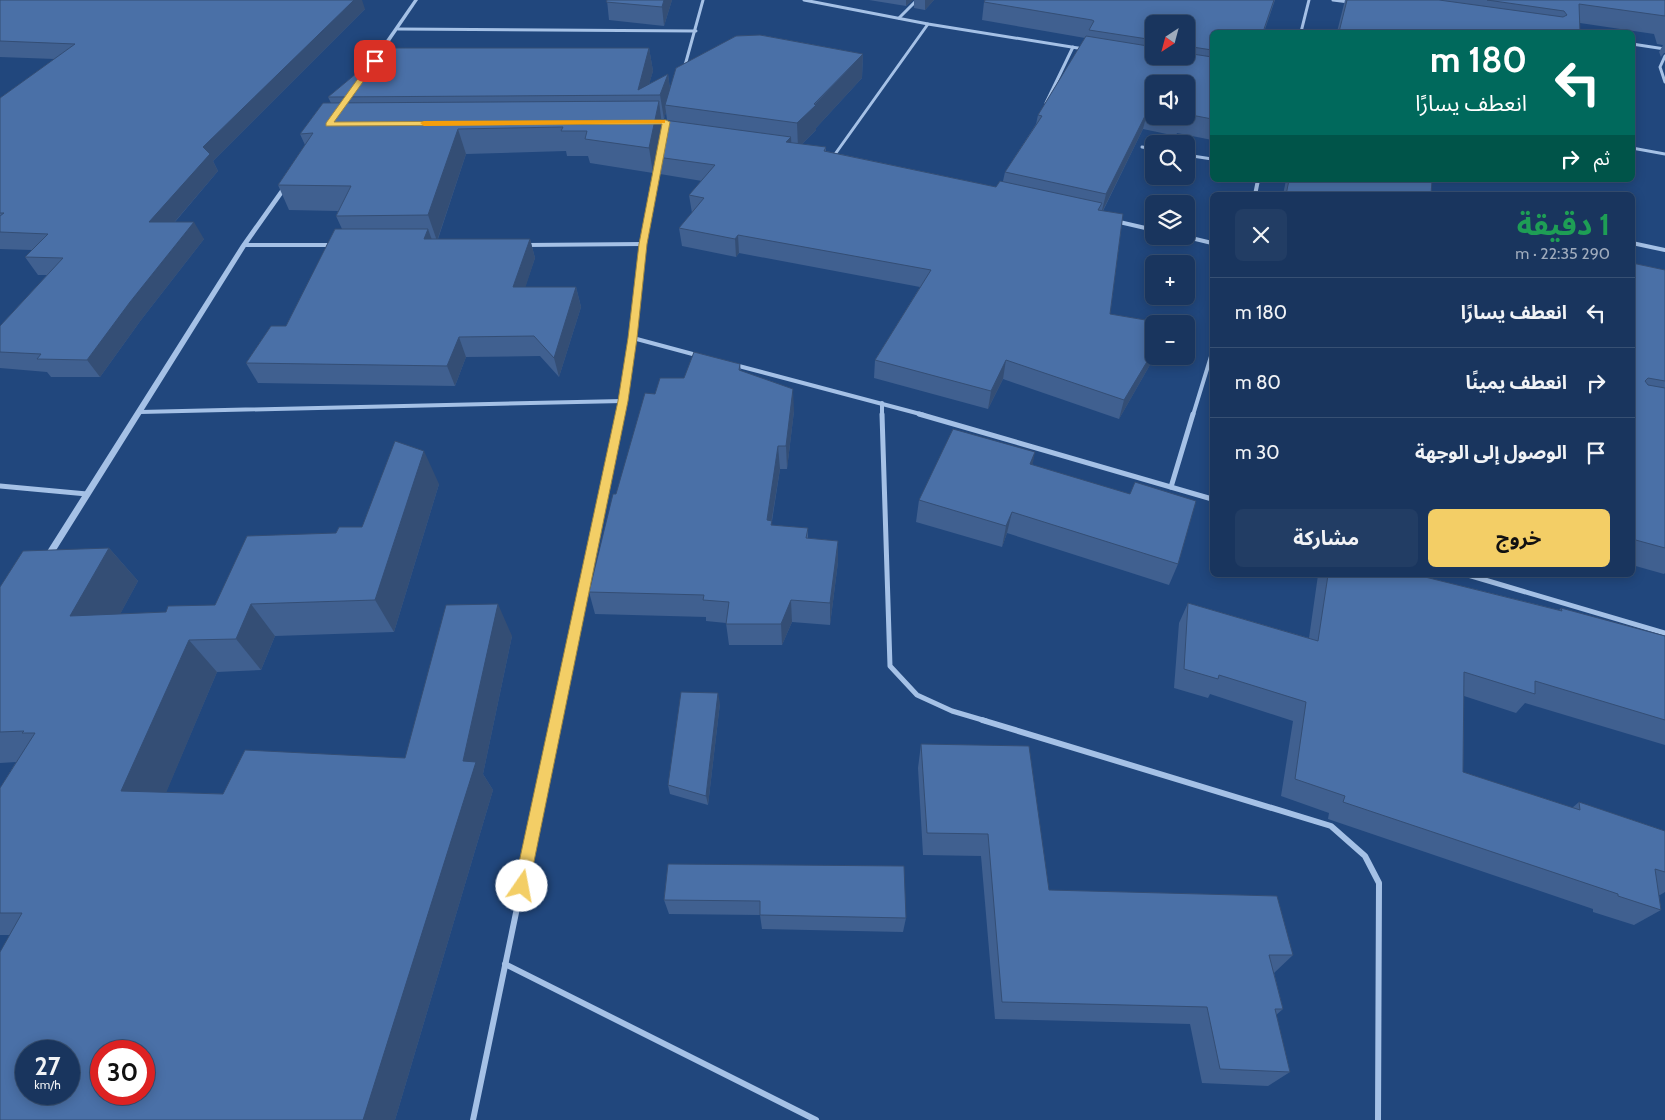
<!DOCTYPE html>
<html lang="ar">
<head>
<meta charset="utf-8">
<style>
  :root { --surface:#19355e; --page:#223d64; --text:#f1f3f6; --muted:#9fabbc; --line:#375073; --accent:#f3ce66 }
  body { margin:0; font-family:Cabin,"Noto Sans Arabic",sans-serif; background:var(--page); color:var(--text); direction:rtl; height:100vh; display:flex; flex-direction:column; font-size:19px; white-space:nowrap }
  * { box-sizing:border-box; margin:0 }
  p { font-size:16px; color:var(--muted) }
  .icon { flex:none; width:28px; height:28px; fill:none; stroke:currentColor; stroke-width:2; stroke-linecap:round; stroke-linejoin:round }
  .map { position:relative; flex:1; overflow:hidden; direction:ltr }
  .sheet { position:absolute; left:1210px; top:192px; width:425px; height:385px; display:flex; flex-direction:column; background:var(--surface); border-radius:8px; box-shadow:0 2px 12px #0003,0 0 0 1px var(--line); direction:rtl }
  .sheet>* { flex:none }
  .hud { position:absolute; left:1210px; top:30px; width:425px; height:152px; border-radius:8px; box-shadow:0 2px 12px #0003,0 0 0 1px var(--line); direction:rtl; background:#00695c; color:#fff; overflow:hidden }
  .needle { width:32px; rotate:216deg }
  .tools { position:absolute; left:1145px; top:15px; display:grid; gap:10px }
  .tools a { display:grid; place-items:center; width:50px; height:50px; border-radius:8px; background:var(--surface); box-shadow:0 2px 12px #0003,0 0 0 1px var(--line); font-size:25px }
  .speed { position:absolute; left:15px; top:1040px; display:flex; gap:10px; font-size:25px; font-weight:700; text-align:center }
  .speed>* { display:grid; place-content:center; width:65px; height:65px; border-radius:50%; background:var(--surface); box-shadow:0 2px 12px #0003,0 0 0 1px var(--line); line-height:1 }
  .speed small { font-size:12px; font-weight:400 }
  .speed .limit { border:8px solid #d22; background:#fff; color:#111 }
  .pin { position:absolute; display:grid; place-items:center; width:42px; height:42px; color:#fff; margin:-21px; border-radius:10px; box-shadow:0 2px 8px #0006 }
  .me { position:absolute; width:55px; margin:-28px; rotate:12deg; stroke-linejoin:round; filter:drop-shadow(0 0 4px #0008) }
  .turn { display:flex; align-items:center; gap:18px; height:105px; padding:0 25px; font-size:22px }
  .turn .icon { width:65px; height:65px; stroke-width:2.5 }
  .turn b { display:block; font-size:35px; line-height:42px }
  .then { display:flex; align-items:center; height:48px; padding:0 25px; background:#0003; gap:10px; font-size:19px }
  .round { display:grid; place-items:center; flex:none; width:52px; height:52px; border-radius:8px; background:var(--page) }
  .overview { display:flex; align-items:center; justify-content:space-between; height:85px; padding:0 25px }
  h1 { font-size:30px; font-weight:700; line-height:38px; color:#1e9e55 }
  .action { display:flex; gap:10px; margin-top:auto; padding:10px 25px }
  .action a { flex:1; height:58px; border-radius:8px; background:var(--accent); color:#111; font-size:20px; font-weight:700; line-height:58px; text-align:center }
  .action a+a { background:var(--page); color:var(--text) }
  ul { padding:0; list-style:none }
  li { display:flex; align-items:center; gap:15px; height:70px; padding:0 25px; border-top:1px solid var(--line) }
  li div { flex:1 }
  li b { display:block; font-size:19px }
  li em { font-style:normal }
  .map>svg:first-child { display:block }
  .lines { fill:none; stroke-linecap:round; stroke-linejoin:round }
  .minor-far3 { stroke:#a5c1e6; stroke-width:3 }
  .minor-far2 { stroke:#a5c1e6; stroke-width:4 }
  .minor-far1 { stroke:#a5c1e6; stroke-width:5 }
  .minor { stroke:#a5c1e6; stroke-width:6 }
  .tertiary { fill:#a5c1e6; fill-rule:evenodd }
  .wall { fill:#406090; fill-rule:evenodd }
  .shaded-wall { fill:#344e75 }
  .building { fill:#4a70a7; stroke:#344e75; fill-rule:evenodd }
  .route { fill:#f3ce66; stroke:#9e8642 }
  .slow { fill:#f59e0b }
</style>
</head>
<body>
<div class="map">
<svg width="1665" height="1120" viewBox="0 0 1665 1120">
  <rect width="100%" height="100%" fill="#21477d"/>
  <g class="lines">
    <g class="minor-far3">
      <polyline points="804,0 928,24 1084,49"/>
      <polyline points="1333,0 1349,2"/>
      <polyline points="899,18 917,0"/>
      <polyline points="398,29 696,31"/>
      <polyline points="1301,32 1309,0"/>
      <polyline points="1632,44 1665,49"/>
      <polyline points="1665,56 1660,67 1665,82"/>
      <polyline points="684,69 703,0"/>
      <polyline points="1046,103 1073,47"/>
      <polyline points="1142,147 1154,149"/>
      <polyline points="1632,148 1665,154"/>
      <polyline points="1186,155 1212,159"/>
      <polyline points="833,157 928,24"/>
      <polyline points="655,180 659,161"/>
    </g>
    <g class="minor-far2">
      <polyline points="1255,195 1258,180"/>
      <polyline points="1115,221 1154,230"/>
      <polyline points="1183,236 1212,243"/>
      <polyline points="1632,243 1665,250"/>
      <polyline points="244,245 333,245"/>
      <polyline points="527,245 643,244"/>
      <polyline points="633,338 700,356"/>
      <polyline points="735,365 924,415"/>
      <polyline points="882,403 882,415"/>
      <polyline points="140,412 623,401"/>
      <polyline points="620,415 643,244 655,179"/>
      <polyline points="1193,415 1212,353"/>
    </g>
    <g class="minor-far1">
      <polyline points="882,414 890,666 917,695 952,711 986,721"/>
      <polyline points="919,414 1212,499"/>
      <polyline points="0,486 87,494"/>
      <polyline points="1171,487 1193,414"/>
      <polyline points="1468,575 1665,633"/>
      <polyline points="556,721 620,414"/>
    </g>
    <g class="minor">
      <polyline points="982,720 1331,826 1365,856 1379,883 1378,1120"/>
      <polyline points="505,964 816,1120"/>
      <polyline points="473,1120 556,720"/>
    </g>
    <g class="tertiary">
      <polygon points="414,0 418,0 373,66 369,66 369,65"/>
      <polygon points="285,183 290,184 247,245 50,560 44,560 43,558 44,556 241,245"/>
    </g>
  </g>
  <g class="wall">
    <polygon points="0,0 365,9 213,161 218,171 175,222 204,239 141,320 100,377 51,377 47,372 0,368 0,326 47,275 38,275 25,257 32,250 0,249 0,98 55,59 0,57"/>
    <polygon points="607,0 672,0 664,26 609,20"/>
    <polygon points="869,0 913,0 906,6"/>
    <polygon points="914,0 934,0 925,10 914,8"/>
    <path d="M985,0H1275L1264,32H1212V140L1177,133L1176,136L1143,129L1103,211L1123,214L1110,314L1169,324H1154V356H1155L1119,419L1003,379L988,409L874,378L875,360L920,287L739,253L736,257L682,246L679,228L692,213L689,195L702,181L660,174L657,157L664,120H667L666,112L664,119H661L662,125L653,173L590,163L588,156H567L566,151L466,154L438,239H530L535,258L525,287H576L581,307L559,377L540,356L466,357L455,386L258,383L246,363L271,326H286L335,229H342L336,216L338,211L289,210L278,185L305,145L300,134L323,103H331L328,97L387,48H649L653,71L649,84L668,74L670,89L676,68L736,36L760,35L863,54L862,78L816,128V130L802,144L826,147V151L996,187L1000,181H1003L1005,172L1036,124L1038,115L1085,38L982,20L984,2ZM1154,24H1186V56H1154ZM1154,84H1186V116H1154Z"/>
    <polygon points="1345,0 1665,0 1665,53 1664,53 1661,57 1659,52 1663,45 1657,44 1654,34 1580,23 1580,32 1337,32"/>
    <polygon points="1286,180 1432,180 1431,195 1283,195"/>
    <polygon points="1632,263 1665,270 1665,573 1664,574 1632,565"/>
    <polygon points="740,364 741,371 794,411 787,469 780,469 772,521 772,525 808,528 808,538 838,541 838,562 830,625 792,622 782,645 729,645 726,623 706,621 706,617 595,614 589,592 616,494 655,394 684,378"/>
    <polygon points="1033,465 1178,564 1169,585 1007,533 1002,547 916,522 919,500"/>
    <polygon points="439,484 394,632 275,636 261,670 217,672 166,792 223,794 405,758 512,636 483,774 493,790 395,1120 0,1120 10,935 0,935 0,788 16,762 0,763 0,587 109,548 138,581 120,614 166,612 215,605 336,533 362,527"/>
    <polygon points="1318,575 1417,575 1559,610 1561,608 1665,636 1665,745 1525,703 1516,713 1464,696 1463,772 1572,808 1579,802 1665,831 1665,892 1660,895 1659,895 1661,910 1634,925 1593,912 1593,909 1328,819 1329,813 1281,796 1293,721 1210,694 1208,698 1174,688 1179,623 1188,603 1309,638"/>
    <polygon points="720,703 708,805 670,794 668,785"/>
    <polygon points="921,744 1049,890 1293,955 1274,973 1283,1009 1276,1015 1290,1072 1268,1086 1202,1083 1190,1024 995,1019 981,856 923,855 918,768"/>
    <polygon points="668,864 906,918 903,932 762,929 760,915 669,914 664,900"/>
  </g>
  <g class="shaded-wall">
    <polygon points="354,0 362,0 365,9 213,161 218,171 160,239 149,222 203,147"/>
    <polygon points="664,0 672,0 664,26 662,7"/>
    <polygon points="906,0 913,0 906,6"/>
    <polygon points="925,0 934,0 925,10"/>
    <polygon points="649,48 653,71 646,95 638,90"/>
    <polygon points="863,54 862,78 816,128 816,130 798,148 797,123"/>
    <polygon points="668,74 671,97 665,105 666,112 664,119 660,95"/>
    <polygon points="659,101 662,125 653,173 649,148"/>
    <polygon points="1148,110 1143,129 1101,214 1106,194"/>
    <polygon points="458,129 466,154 437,241 428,215"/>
    <polygon points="791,137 792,155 786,142"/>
    <polygon points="194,222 204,239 141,320 100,377 87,360 130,302"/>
    <polygon points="428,229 435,248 424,239"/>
    <polygon points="738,235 739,253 736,257 735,239"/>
    <polygon points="530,239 535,258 519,307 513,287"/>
    <polygon points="576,287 581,307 559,377 554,358"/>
    <polygon points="459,337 466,357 455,386 447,366"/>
    <polygon points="1154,350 1154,356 1155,356 1119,419 1124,400"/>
    <polygon points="1006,360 1003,379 988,409 991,391"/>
    <polygon points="793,389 794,411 787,469 786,446"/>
    <polygon points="778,446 780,469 771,524 772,521 774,543 767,520"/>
    <polygon points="424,451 439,484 394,632 375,600"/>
    <polygon points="1035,452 1031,473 1030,464"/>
    <polygon points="1012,512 1007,533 1002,547 1006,526"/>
    <polygon points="838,541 838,562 830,625 830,603"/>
    <polygon points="109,548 138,581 102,648 70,616"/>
    <polygon points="791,600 792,622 782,645 781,624"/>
    <polygon points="251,604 275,636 261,670 236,639"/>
    <polygon points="498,604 512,636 483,774 493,790 395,1120 363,1120 463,761"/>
    <polygon points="189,640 217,672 155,819 121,791"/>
    <polygon points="718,693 720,703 708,805 706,796"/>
  </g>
  <g class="building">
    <polygon points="0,0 354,0 203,147 210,154 149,222 194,222 130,302 87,360 37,359 41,354 0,352 0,326 63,258 25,257 48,234 0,232 0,216 4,213 0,213 0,98 75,44 0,41"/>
    <polygon points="607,0 664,0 662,7 606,2"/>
    <polygon points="985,0 1274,0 1263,32 1212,32 1212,50 1186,46 1186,24 1154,24 1154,40 1089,30 1094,21 1092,20 984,2"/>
    <polygon points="1347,0 1439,0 1563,17 1567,15 1564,11 1487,0 1665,0 1665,16 1579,4 1580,32 1339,32"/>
    <polygon points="760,35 863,54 814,104 816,105 797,123 665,105 676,68 736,36"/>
    <polygon points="1086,36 1154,47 1154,56 1186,56 1186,53 1212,57 1212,119 1186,114 1186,84 1154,84 1154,111 1148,110 1106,194 1005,172 1042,116 1038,115"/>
    <polygon points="387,48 649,48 638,90 668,74 660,95 328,97"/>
    <polygon points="659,101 649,148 585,139 587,131 561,131 563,127 458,129 428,215 336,216 351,186 278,185 313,133 300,134 323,103"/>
    <polygon points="664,120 791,137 786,142 826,147 824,151 996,187 1000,181 1102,203 1098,210 1123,214 1110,314 1169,324 1154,324 1154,350 1124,400 1006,360 991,391 875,360 931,270 738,235 735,239 679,228 704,198 689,195 715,165 657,157"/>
    <polygon points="1289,180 1432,180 1431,195 1286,195"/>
    <polygon points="335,229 428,229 424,239 530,239 513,287 576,287 554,358 534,336 459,337 447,366 246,363 271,326 286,326"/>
    <polygon points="1632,263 1665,270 1665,381 1648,378 1645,381 1648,385 1665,388 1665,548 1632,539"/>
    <polygon points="694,352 740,364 739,370 793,389 786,446 778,446 767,520 772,521 771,525 808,528 806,538 838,541 830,603 791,600 781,624 726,624 729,602 703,600 704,595 589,592 613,494 616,494 645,393 655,394 660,378 684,378"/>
    <polygon points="953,429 1035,452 1030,464 1130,494 1135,482 1196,501 1178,564 1012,512 1006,526 919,500"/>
    <path d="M395,441L424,451L375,600L251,604L236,639L189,640L121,791L223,794L245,750L405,758L446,605L498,604L463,761L476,762L363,1120H0V952L22,913H0V788L35,733H22L24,731L0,732V587L23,551L109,548L70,616L166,612L168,606L215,605L247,536L336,533L339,527H362ZM26,1051H69V1094H26ZM101,1051H144V1094H101Z"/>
    <polygon points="1328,575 1417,575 1562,611 1561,608 1665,636 1665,720 1535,681 1535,694 1464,672 1463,772 1580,810 1579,802 1665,831 1665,872 1655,869 1661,910 1618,896 1618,894 1343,802 1345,796 1295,779 1306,702 1219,675 1218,679 1184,669 1188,603 1318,641"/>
    <polygon points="681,692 718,693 706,796 668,785"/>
    <polygon points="921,744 1029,746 1049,890 1277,896 1293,955 1269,955 1283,1009 1275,1009 1290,1072 1220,1069 1207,1007 1002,1002 988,834 927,833"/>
    <polygon points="668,864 904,866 906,918 760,915 760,901 664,900"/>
  </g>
  <polygon class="route" points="372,59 378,61 334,122 666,120 670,122 647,244 637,338 628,401 529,886 527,891 522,893 516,891 514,886 618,401 628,338 639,244 662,124 326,126 326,123"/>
  <polygon class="slow" points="663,120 665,120 665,123 424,126 420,123 424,121"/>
</svg>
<div class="tools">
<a><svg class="needle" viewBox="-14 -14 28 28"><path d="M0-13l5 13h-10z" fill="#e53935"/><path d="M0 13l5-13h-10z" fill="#9fabbc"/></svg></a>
<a><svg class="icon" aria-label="sound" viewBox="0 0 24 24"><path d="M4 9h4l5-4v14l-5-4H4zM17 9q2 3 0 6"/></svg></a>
<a><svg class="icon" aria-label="search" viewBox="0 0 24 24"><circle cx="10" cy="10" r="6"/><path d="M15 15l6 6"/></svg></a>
<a><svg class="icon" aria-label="layers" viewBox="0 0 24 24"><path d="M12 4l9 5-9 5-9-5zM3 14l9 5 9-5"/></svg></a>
<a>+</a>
<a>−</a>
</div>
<div class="speed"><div>27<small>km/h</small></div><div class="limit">30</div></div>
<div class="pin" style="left:375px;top:61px;background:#d93025"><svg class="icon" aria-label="arrive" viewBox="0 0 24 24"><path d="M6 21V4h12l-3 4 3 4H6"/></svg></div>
<svg class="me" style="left:522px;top:886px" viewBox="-20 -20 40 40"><circle r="19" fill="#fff"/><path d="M0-13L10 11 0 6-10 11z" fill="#f3ce66"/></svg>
<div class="hud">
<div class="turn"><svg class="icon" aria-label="left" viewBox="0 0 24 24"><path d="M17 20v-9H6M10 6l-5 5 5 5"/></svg><div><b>180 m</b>انعطف يسارًا</div></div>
<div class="then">ثم<svg class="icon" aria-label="right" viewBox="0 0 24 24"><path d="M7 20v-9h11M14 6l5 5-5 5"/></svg></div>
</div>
<section class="sheet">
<div class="overview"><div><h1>1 دقيقة</h1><p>290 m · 22:35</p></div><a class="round"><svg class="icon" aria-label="close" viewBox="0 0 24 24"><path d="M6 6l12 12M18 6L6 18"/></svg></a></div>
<ul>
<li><svg class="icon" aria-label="left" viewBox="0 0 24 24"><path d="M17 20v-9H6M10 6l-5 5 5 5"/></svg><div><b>انعطف يسارًا</b></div><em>180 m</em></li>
<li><svg class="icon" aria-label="right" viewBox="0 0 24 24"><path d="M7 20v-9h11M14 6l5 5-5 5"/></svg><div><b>انعطف يمينًا</b></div><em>80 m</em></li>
<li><svg class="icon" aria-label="arrive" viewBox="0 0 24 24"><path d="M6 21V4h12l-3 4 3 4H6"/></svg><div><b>الوصول إلى الوجهة</b></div><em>30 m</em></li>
</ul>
<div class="action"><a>خروج</a><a>مشاركة</a></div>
</section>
</div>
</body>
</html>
